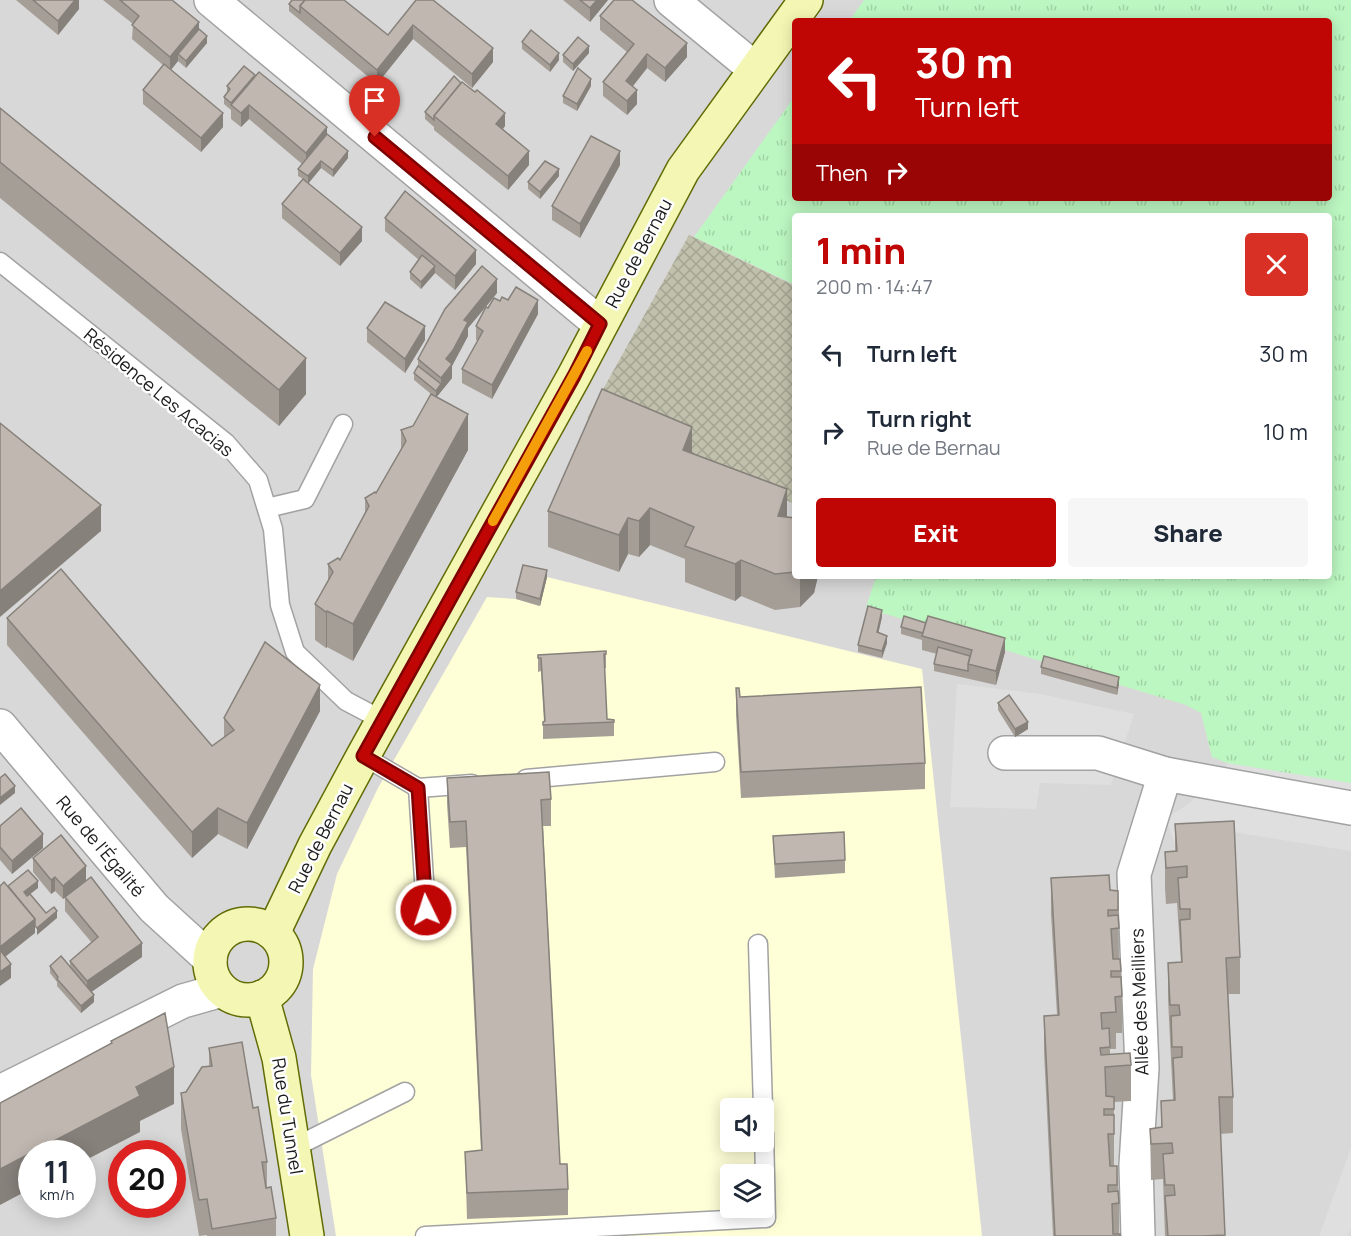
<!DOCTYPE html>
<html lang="en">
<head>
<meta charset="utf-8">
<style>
  :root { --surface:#fff; --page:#f6f6f7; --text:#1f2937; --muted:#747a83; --accent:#c00505 }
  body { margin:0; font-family:Manrope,sans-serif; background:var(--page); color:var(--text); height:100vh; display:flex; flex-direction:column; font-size:22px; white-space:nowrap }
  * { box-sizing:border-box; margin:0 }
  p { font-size:20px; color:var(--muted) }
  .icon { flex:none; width:33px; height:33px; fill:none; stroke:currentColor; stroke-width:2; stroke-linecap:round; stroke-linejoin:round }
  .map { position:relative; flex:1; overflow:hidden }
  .drawer { position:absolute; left:792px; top:213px; width:540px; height:366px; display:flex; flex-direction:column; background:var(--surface); border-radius:6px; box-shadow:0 3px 15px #0003 }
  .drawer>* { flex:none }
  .top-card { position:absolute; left:792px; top:18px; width:540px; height:183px; border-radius:6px; box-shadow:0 3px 15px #0003; background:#c00505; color:#fff; overflow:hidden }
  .buttons { position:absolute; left:720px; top:1098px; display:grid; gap:12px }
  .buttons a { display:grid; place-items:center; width:54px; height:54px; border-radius:6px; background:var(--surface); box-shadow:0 3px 15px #0003; font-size:30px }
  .speed { position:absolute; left:18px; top:1140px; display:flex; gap:12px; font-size:30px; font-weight:700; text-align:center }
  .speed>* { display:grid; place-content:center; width:78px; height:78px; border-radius:50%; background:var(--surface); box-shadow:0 3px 15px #0003; line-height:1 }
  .speed small { font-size:15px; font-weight:400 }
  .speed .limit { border:9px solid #d22; background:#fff; color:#111 }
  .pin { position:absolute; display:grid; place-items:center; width:51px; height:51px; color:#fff; margin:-62px -26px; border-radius:50% 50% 50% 0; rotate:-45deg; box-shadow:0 0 6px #0007 }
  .pin .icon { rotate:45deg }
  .me { position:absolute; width:66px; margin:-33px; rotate:356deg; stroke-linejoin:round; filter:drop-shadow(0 0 4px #0008) }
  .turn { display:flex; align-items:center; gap:21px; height:126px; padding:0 24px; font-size:27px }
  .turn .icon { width:78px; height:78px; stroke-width:2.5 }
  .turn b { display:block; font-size:42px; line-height:51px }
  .then { display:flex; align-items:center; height:57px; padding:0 24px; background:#0003; gap:12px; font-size:22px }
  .round { display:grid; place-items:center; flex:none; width:63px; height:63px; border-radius:6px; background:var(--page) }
  .headline { display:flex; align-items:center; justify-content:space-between; height:102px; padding:0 24px }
  h1 { font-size:36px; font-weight:800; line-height:45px; color:var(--accent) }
  .action { display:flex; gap:12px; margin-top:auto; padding:12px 24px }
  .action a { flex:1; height:69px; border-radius:6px; background:var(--accent); color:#fff; font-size:24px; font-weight:800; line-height:69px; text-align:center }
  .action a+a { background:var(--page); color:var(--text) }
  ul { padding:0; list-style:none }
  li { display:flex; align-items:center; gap:18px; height:78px; padding:0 24px }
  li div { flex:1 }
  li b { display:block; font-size:22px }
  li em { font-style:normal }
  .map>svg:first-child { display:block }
  .residential { fill:#d9d8d8; fill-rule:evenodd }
  .education { fill:#fefed7; fill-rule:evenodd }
  .construction { fill:url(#construction-cross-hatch) }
  .park { fill:url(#park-tufts) }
  .parking { fill:#dfdfdf }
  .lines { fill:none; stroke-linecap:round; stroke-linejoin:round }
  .lane-casing { stroke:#a2a2a2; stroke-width:21 }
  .street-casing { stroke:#a2a2a2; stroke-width:36 }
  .secondary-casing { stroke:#616c07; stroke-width:36 }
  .lane { stroke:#fff; stroke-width:18 }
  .street { stroke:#fff; stroke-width:33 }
  .secondary { stroke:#f4f7b3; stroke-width:33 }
  .wall { fill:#a59e97 }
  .shaded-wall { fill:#86817b }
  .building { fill:#c0b8b0; stroke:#86817b; stroke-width:1.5 }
  .route-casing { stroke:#7d0303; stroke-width:15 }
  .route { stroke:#c00505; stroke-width:10 }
  .slow { stroke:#f59e0b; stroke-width:10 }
  .labels { text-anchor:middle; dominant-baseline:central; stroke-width:5; stroke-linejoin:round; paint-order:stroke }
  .street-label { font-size:18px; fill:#1b1b1b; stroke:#fff }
</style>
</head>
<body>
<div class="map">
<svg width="1351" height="1236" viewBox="0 0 1351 1236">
  <defs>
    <pattern id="construction-cross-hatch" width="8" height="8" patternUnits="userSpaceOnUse" patternTransform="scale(1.5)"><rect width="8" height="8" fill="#c0c0ac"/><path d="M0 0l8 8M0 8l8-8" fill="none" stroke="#a4a493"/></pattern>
    <pattern id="park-tufts" width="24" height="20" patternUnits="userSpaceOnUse" patternTransform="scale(1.5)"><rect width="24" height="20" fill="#bcf7c1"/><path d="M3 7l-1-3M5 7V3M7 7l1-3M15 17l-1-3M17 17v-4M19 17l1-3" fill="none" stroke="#a1d3a5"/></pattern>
  </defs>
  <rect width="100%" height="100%" fill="#ece8e0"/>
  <path class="residential" d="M0,0H1351V1236H0ZM795,21H1329V198H795ZM795,216H1329V576H795ZM730,1108H764V1142H730ZM32,1154H82V1204H32ZM122,1154H172V1204H122ZM730,1174H764V1208H730Z"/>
  <path class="education" d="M547,577L922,669L982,1236H336L311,1075L313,969L337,874L378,788L487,597L516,599L539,606ZM730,1108H764V1142H730ZM730,1174H764V1208H730Z"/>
  <polygon class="construction" points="689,235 795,286 795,504 587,418"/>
  <polygon class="park" points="864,0 1351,0 1351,792 1227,763 1212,757 1201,713 1186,705 866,608 876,576 1329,576 1329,216 795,216 795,285 694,237 795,96 795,198 1329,198 1329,21 849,21"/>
  <g class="parking">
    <polygon points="957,684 1040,694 1134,714 1111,785 1040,783 1036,809 950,807"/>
    <polygon points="1227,763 1351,783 1351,800 1224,776"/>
    <polygon points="1198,795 1351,821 1351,851 1215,829 1175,844 1166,818 1184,807"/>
    <polygon points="1351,1148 1351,1228 1348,1236 1319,1236"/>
  </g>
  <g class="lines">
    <g class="lane-casing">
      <g id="lane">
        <polyline points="0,262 226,443 258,480 273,529 280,605 295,652 346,701 382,720"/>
        <polyline points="267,508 305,499 343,424"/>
        <polyline points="363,756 418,788 472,784"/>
        <polyline points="526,779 715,762"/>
        <polyline points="418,788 426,910"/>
        <polyline points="758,944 763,1108"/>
        <polyline points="293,1148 405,1092"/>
        <polyline points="425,1236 766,1218 764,1133"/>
      </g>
    </g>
    <g class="street-casing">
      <g id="street">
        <polyline points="211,0 600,324"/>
        <polyline points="671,0 755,69"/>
        <polyline points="0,726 154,908 210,959"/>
        <polyline points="1005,753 1098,753 1165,774 1351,808"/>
        <polyline points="0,1092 183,1001 222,990"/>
        <polyline points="1138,1236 1136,1165 1142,1068 1134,874 1165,774"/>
      </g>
    </g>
    <g class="secondary-casing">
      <g id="secondary">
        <circle cx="248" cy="962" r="38"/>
        <polyline points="273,933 315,845 363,756 574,376 683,170 806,0"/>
        <polyline points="262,997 279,1058 307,1236"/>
      </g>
    </g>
    <use href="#lane" class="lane"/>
    <use href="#street" class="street"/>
    <use href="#secondary" class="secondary"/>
  </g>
  <g class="wall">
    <polygon points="16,0 79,0 79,9 58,35"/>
    <polygon points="103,0 172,0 199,29 207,43 186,68 178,61 171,70 223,127 201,152 143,104 143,90 163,65 132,39 133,24"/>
    <polygon points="292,0 388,35 416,0 493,62 472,88 413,39 377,84 289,11 289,4"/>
    <polygon points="563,0 608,0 590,22"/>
    <polygon points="600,16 687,57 665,82 647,68 632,87 637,104 627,115 603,96 603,82 627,52 600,30"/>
    <polygon points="522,42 559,60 550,72 522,49"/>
    <polygon points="589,53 573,71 563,62 563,55"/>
    <polygon points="255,77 327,134 348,158 333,177 321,168 308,183 362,241 340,266 282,218 282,204 303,179 298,176 298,169 302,164 249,119 241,127 231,119 231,110 224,104 224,97 227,93 227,86"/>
    <polygon points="591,86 577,111 563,103 563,96"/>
    <polygon points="0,108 306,394 279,426 0,198"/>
    <polygon points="425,112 505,126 503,129 529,165 508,190 434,130 434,127 425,119"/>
    <polygon points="620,165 580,238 552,220 552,206"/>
    <polygon points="559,176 540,199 528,189 528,182"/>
    <polygon points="385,218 476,264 455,290 435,273 421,289 410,279 410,272 419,260 385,231"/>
    <polygon points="497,293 486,307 488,308 500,301 538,314 492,399 462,383 462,369 478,341 476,340 476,326 485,308 468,328 468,336 452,366 452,378 436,397 468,450 353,661 327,647 326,648 315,640 315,604 328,580 328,564 340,560 365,513 365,498 376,493 401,449 401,430 413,426 431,394 414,380 414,373 418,366 418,359"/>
    <polygon points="367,328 425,340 405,373 367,342"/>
    <polygon points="692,453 787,517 795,518 795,576 818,576 814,593 800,607 775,610 741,596 735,601 685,582 685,559 650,545 639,557 628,554 619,572 548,547 548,511"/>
    <polygon points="547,577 540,606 516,599 516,592"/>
    <polygon points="882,617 878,633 887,643 882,658 858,652 858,645"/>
    <polygon points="7,618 212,746 224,738 224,718 320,711 247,849 218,834 192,858 7,645"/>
    <polygon points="901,627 1005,652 996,685 934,671 934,664 937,654 922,650 922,640 901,634"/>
    <polygon points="606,654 606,668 604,668 607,719 614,720 614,736 543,739 543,722 544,722 541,671 538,672 538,655"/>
    <polygon points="1041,667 1119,684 1117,695 1041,674"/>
    <polygon points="736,688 740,697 925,763 925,789 741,798 736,715"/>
    <polygon points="998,703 1028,729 1015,737 998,710"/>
    <polygon points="447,778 551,799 551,826 543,826 560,1164 568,1189 568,1215 467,1219 465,1152 481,1151 466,847 450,848 447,804"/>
    <polygon points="1175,824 1240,957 1240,994 1228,994 1233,1097 1233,1133 1220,1134 1225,1236 1165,1236 1163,1179 1151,1180 1150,1129 1161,1127 1161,1101 1173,1100 1168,999 1168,963 1181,962 1177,903 1166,904 1165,888 1165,852 1175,852"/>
    <polygon points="0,826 43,848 12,874 0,860"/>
    <polygon points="773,836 845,860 845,873 775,878"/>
    <polygon points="33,858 86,880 142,957 91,992 94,1002 81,1013 57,986 57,982 50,973 50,966 70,967 70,961 92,943 65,911 65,898 63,899 55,891 51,894 33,872"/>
    <polygon points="1051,878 1110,890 1118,891 1119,959 1120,959 1122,996 1122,1033 1116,1033 1116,1049 1110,1049 1110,1054 1131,1065 1131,1101 1114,1102 1114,1166 1117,1166 1119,1203 1119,1234 1120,1236 1053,1236 1044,1052 1044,1016 1057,1015 1051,914"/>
    <polygon points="209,1048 253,1108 267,1162 267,1188 276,1218 276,1236 207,1236 207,1235 199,1236 181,1129 181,1093 186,1092 209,1066"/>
  </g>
  <g class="shaded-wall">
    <polygon points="75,0 79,0 79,9 58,35 58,21"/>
    <polygon points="597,0 608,0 590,22 590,8"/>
    <polygon points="199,22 199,36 178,54 178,61 170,71 170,57"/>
    <polygon points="413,25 413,39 377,84 377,70"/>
    <polygon points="207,36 207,43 186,68 186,61"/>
    <polygon points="687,43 687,57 665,82 665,68"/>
    <polygon points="589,46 589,53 573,71 573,64"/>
    <polygon points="493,48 493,62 472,88 472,74"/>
    <polygon points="559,53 559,60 550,72 550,65"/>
    <polygon points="647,54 647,68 626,95 626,81"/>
    <polygon points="591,79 591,86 577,111 577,104"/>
    <polygon points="637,90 637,104 627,115 627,101"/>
    <polygon points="249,105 249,119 241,127 241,113"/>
    <polygon points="223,113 223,127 201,152 201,138"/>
    <polygon points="505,113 505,126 496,138 496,124"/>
    <polygon points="327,127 327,141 306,167 306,153"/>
    <polygon points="348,151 348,158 333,177 333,170"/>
    <polygon points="529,151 529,165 508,190 508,176"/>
    <polygon points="620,151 620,165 580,238 580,224"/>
    <polygon points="321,161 321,168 308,184 308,176"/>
    <polygon points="559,169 559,176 540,199 540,192"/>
    <polygon points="362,227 362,241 340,266 340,253"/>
    <polygon points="476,250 476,264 455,290 455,276"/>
    <polygon points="435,266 435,273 421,289 421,282"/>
    <polygon points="497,279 497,293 468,328 468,336 452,366 452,378 436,398 436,391 441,384 441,378 446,359 464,320"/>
    <polygon points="538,300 538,314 492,399 492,385"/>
    <polygon points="425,326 425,340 405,373 405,359"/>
    <polygon points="306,358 306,394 279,426 279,390"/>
    <polygon points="468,414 468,450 353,661 353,624"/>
    <polygon points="692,427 692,463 683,450"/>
    <polygon points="787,489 787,525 778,516"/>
    <polygon points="101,505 101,531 0,617 0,591"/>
    <polygon points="650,508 650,545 639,557 639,521"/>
    <polygon points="628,518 628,554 619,572 619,535"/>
    <polygon points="741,560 741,596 735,601 735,564"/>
    <polygon points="547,570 547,577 540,606 540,599"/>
    <polygon points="800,576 818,576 814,593 800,607"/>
    <polygon points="882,610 882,617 877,639 877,632"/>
    <polygon points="327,611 327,647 326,648 326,612"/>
    <polygon points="887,636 887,643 882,658 882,651"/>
    <polygon points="1005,638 1005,652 996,685 996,671"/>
    <polygon points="1119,677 1119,684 1117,695 1117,688"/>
    <polygon points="320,685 320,711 247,849 247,823"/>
    <polygon points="1028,722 1028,729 1015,737 1015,729"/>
    <polygon points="15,786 15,793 0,805 0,798"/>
    <polygon points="218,808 218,834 192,858 192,832"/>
    <polygon points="43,834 43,848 12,874 12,861"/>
    <polygon points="86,866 86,880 63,899 63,886"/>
    <polygon points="55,877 55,891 51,894 51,880"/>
    <polygon points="38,881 38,888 24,899 24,892"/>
    <polygon points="57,911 57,918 37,935 37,928"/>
    <polygon points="35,919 35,933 0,961 0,947"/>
    <polygon points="142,943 142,957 87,995 87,981"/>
    <polygon points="11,964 11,978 0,986 0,972"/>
    <polygon points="94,995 94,1002 81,1013 81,1006"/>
    <polygon points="174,1067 174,1104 140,1121 140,1132 82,1162 82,1154 32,1154 32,1188 0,1205 0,1169 136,1087"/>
  </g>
  <g class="building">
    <polygon points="33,0 75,0 58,21"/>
    <polygon points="120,0 172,0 199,22 170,57 132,25 139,16"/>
    <polygon points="292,0 305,0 300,6 300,13 289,4"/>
    <polygon points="305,0 344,0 388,35 416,0 433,0 493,48 472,74 413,25 377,70 300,6"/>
    <polygon points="580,0 597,0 590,8"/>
    <polygon points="614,0 632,0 687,43 665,68 647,54 626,81 637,90 627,101 603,82 634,44 600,16"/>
    <polygon points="199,29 207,36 186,61 178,54"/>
    <polygon points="531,30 559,53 550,65 522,42"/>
    <polygon points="578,37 589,46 573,64 563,55"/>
    <polygon points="164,64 223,113 201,138 143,90"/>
    <polygon points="244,66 255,75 231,103 224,97 230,89 227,86"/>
    <polygon points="578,68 591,79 577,104 563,96"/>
    <polygon points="259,72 327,127 306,153 249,105 241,113 231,105"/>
    <polygon points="454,76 461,83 434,116 434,120 425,112"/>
    <polygon points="462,82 475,92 477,90 505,113 496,124 529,151 508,176 434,116"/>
    <polygon points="0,108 306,358 279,390 0,162"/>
    <polygon points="327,134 348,151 333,170 321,161 308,176 298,169"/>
    <polygon points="591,136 620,151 580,224 552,206"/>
    <polygon points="545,161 559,169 540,192 528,182"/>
    <polygon points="303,179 362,227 340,253 282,204"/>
    <polygon points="405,191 476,250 455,276 385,218"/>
    <polygon points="422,255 435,266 421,282 410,272"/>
    <polygon points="482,266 497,279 464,320 468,322 453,350 446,359 452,364 441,378 418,359 445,309"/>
    <polygon points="516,287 538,300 492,385 462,369 483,331 476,326 486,307 488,308 494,298 500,301 502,297 508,300"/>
    <polygon points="385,302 425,326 405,359 367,328"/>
    <polygon points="418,366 441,384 436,391 414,373"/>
    <polygon points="602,389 692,427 683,450 787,489 778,516 795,518 795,572 775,574 741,560 735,564 685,546 694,527 650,508 639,521 628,518 619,535 548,511"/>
    <polygon points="431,394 468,414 353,624 327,611 326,612 315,604 333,572 328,564 338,558 340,560 369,506 365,498 375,492 376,493 406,441 401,430 413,426"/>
    <polygon points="0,423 101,505 0,591"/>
    <polygon points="523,565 547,570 540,599 516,592"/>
    <polygon points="61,569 212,746 234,730 224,718 265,642 320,685 247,823 218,808 192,832 7,618"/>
    <polygon points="868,606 882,610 877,632 887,636 882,651 858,645"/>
    <polygon points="904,616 926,623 923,633 901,627"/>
    <polygon points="928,616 1005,638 996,671 968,664 972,650 922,636"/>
    <polygon points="938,647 970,656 968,664 968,671 934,664"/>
    <polygon points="606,651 606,654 604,654 607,719 614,720 614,722 543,725 543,722 545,721 541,658 538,658 538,655"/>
    <polygon points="1044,656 1119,677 1117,688 1041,667"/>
    <polygon points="921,687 925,763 741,772 736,688 739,688 740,697"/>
    <polygon points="1009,695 1028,722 1015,729 998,703"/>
    <polygon points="549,772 551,799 541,800 560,1164 567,1164 568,1189 467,1193 465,1152 482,1150 466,821 450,822 447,778"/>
    <polygon points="5,774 15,786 0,798 0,778"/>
    <polygon points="21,808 43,834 12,861 0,847 0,826"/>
    <polygon points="1234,821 1240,957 1226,958 1233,1097 1219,1097 1225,1235 1202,1236 1168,1236 1165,1196 1175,1195 1174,1185 1165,1185 1163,1154 1173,1153 1172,1143 1151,1144 1150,1129 1162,1127 1161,1101 1175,1100 1173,1058 1182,1057 1182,1047 1172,1047 1171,1016 1180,1015 1179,1005 1170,1005 1168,963 1182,962 1180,920 1190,919 1190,909 1180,909 1178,878 1187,877 1187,866 1166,868 1165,852 1177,851 1175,824"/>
    <polygon points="844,832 845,860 775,864 773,836"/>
    <polygon points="61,835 86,866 63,886 55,877 51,880 33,858"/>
    <polygon points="28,870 38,881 24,892 27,896 30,894 46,913 54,907 57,911 37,928 35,926 35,919 8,886"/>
    <polygon points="1109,875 1110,890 1118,891 1118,910 1108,910 1108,916 1118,915 1119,928 1111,929 1113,959 1120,959 1121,971 1111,971 1111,977 1121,977 1122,996 1115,997 1116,1012 1101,1013 1102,1029 1109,1028 1110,1047 1100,1048 1101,1055 1130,1053 1131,1065 1105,1067 1106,1096 1114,1097 1114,1109 1104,1109 1104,1115 1114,1115 1114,1134 1108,1134 1110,1166 1117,1166 1117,1185 1108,1185 1108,1192 1118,1191 1119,1203 1112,1204 1113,1234 1120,1234 1120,1236 1055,1236 1044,1016 1059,1015 1051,878"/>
    <polygon points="91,877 142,943 87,981 70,961 98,937 65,897"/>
    <polygon points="4,882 35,919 0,947 0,886"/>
    <polygon points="0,950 11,964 0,972"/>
    <polygon points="61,956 94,995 81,1006 57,979 58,977 50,966"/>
    <polygon points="165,1013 174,1067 136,1087 140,1096 0,1169 0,1103 112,1043 111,1041"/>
    <polygon points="242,1042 253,1108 258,1107 267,1162 262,1162 266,1188 271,1187 276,1218 212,1229 207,1199 199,1200 181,1093 186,1092 202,1067 212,1066 209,1048"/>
  </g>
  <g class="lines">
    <g class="route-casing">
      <polyline id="route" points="375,137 600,324 574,376 363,756 418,788 426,910"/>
    </g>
    <use href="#route" class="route"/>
    <polyline class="slow" points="493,521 587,351"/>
  </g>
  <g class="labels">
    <g class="street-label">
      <text transform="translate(638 253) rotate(-62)">Rue de Bernau</text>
      <text transform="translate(159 392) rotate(40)">Résidence Les Acacias</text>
      <text transform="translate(320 838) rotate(-63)">Rue de Bernau</text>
      <text transform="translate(101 846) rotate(50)">Rue de l'Égalité</text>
      <text transform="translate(1139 1002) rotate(-92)">Allée des Meilliers</text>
      <text transform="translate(288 1116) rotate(81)">Rue du Tunnel</text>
    </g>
  </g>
</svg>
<div class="buttons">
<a><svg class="icon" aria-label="sound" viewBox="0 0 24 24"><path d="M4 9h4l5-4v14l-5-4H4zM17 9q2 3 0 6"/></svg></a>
<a><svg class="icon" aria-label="layers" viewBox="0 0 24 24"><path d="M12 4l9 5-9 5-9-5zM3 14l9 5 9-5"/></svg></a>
</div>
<div class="speed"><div>11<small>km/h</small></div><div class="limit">20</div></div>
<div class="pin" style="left:375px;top:137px;background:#d93025"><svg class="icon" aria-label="arrive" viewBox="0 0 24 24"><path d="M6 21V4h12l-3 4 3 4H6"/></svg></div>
<svg class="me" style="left:426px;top:910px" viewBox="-20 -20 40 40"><circle r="17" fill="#c00505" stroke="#fff" stroke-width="3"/><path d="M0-11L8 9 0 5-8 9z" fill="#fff"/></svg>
<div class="top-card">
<div class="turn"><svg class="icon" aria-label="left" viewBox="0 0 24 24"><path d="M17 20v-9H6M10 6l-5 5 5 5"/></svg><div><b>30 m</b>Turn left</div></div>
<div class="then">Then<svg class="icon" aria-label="right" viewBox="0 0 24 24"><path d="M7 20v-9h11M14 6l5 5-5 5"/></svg></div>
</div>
<section class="drawer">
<div class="headline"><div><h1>1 min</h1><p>200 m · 14:47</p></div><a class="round" style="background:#d93025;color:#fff"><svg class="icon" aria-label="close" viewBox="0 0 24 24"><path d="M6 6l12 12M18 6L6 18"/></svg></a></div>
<ul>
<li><svg class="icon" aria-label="left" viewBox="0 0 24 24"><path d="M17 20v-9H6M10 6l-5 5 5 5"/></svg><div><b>Turn left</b></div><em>30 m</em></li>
<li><svg class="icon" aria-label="right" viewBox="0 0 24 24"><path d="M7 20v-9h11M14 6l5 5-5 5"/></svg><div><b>Turn right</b><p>Rue de Bernau</p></div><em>10 m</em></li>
</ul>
<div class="action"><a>Exit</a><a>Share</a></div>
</section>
</div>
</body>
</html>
